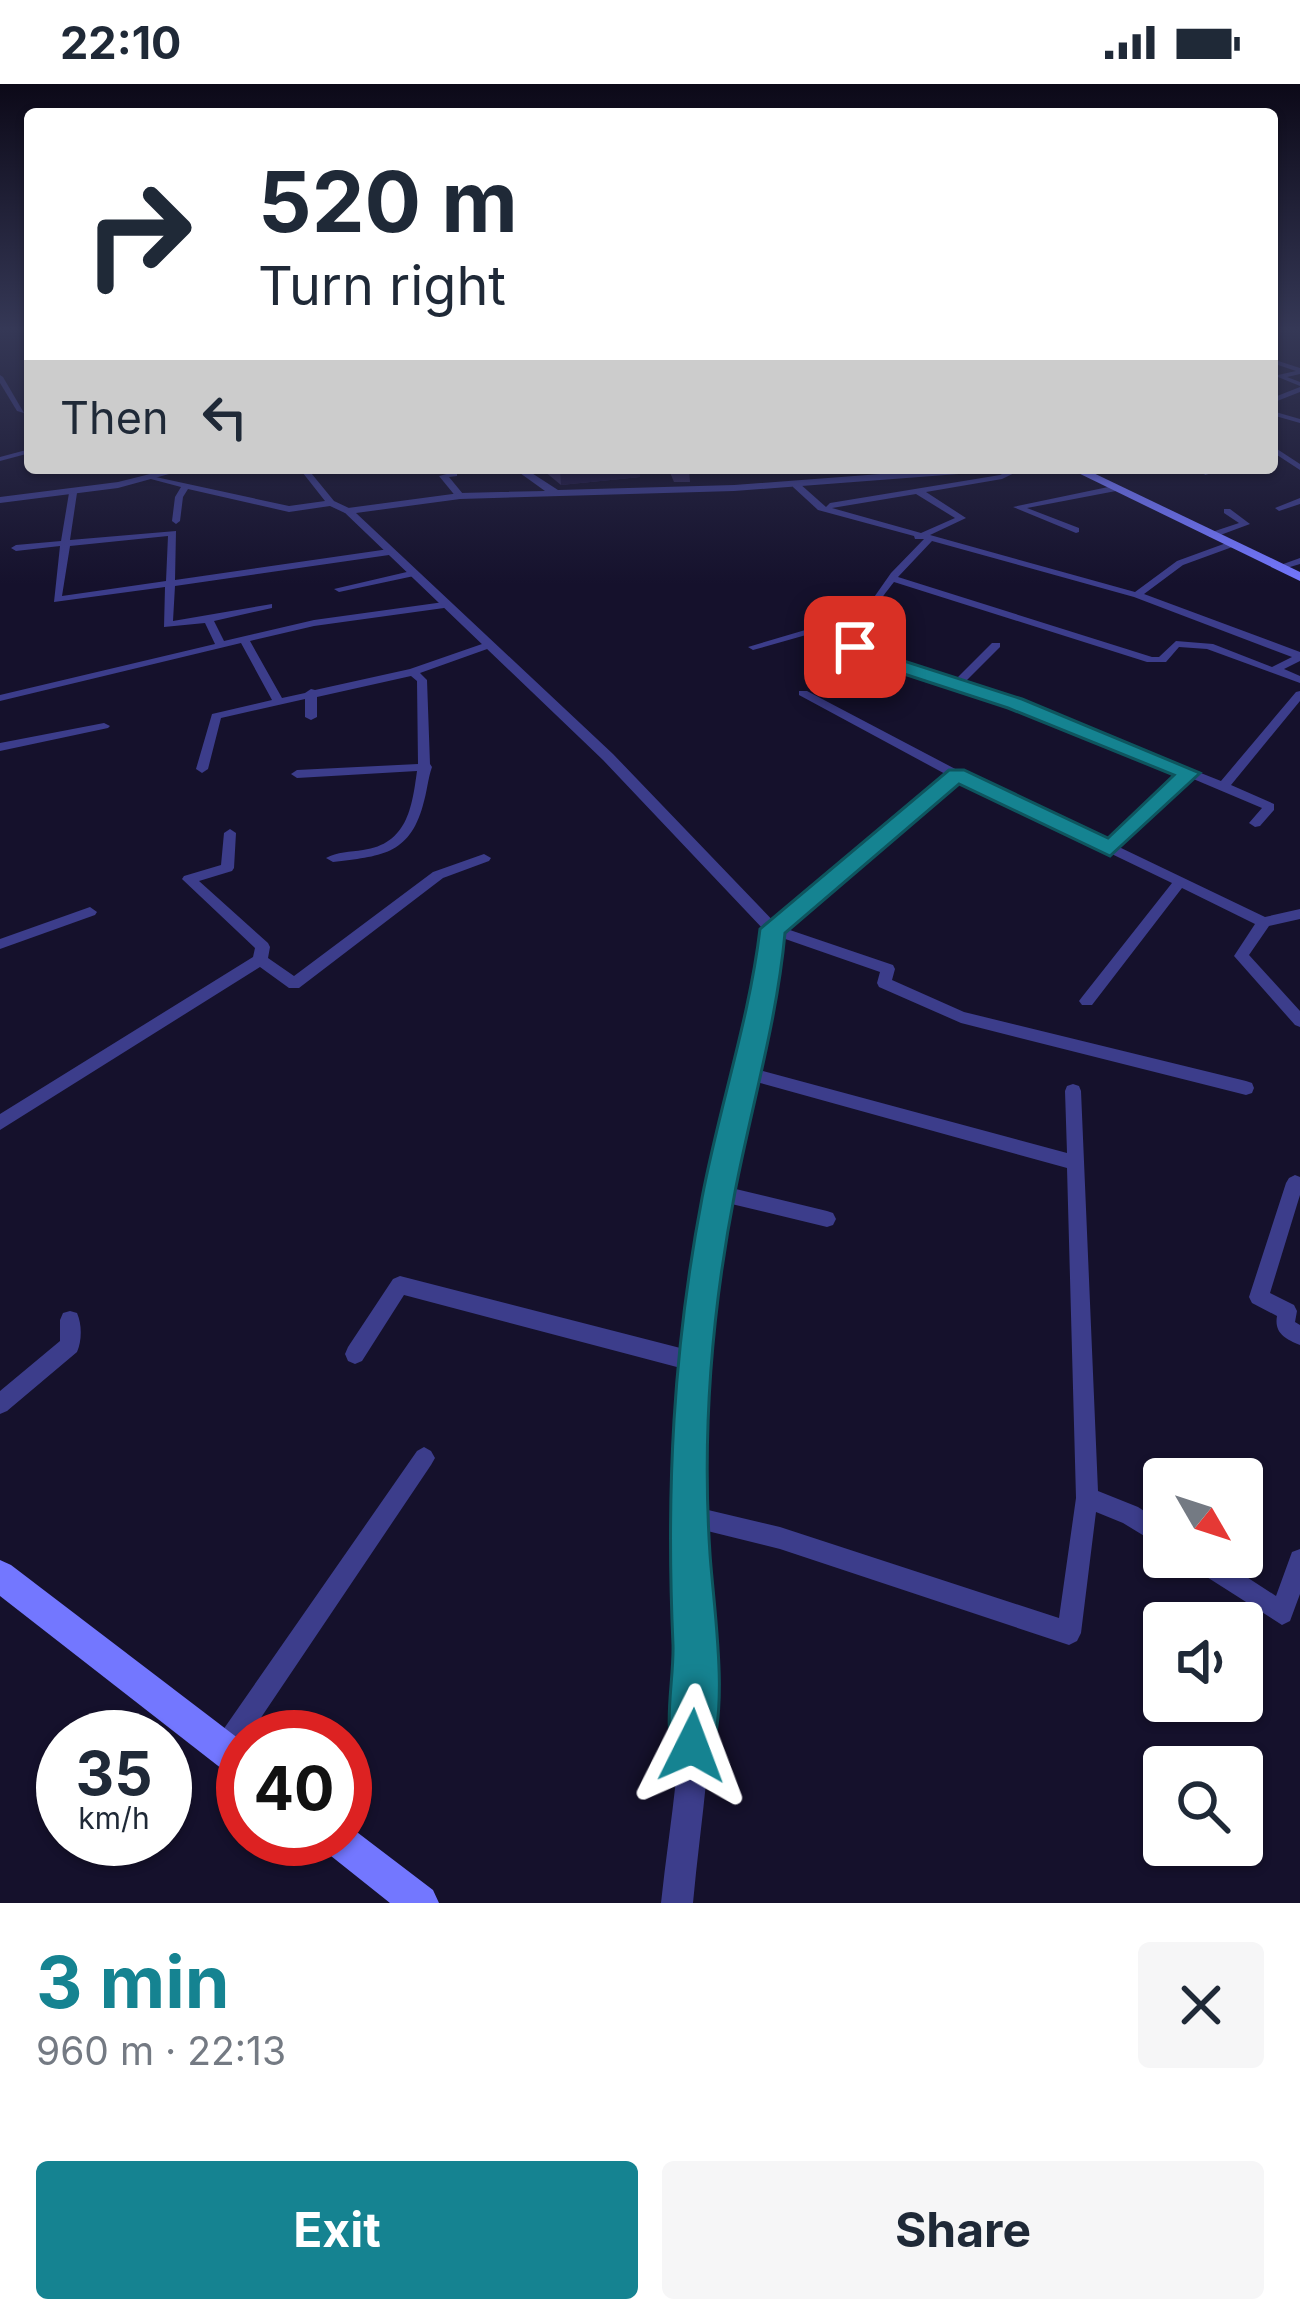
<!DOCTYPE html>
<html lang="en">
<head>
<meta charset="utf-8">
<style>
  :root { --surface:#fff; --page:#f6f6f7; --text:#1f2937; --muted:#747a83; --accent:#158391 }
  body { margin:0; font-family:Inter,sans-serif; background:var(--page); color:var(--text); height:100vh; display:flex; flex-direction:column; font-size:45px; white-space:nowrap }
  * { box-sizing:border-box; margin:0 }
  p { font-size:39px; color:var(--muted) }
  .icon { flex:none; width:66px; height:66px; fill:none; stroke:currentColor; stroke-width:2; stroke-linecap:round; stroke-linejoin:round }
  .map { position:relative; height:1819px; overflow:hidden }
  .sheet { display:flex; flex-direction:column; background:var(--surface); flex:1 }
  .sheet>* { flex:none }
  .hud { position:absolute; left:24px; top:24px; width:1254px; height:366px; border-radius:12px; box-shadow:0 3px 9px #0004; background:#fff; color:var(--text); overflow:hidden }
  .needle { width:78px; rotate:129deg }
  .fabs { position:absolute; left:1143px; top:1374px; display:grid; gap:24px }
  .fabs a { display:grid; place-items:center; width:120px; height:120px; border-radius:12px; background:var(--surface); box-shadow:0 3px 9px #0004; font-size:60px }
  .speed { position:absolute; left:36px; top:1626px; display:flex; gap:24px; font-size:60px; font-weight:700; text-align:center }
  .speed>* { display:grid; place-content:center; width:156px; height:156px; border-radius:50%; background:var(--surface); box-shadow:0 3px 9px #0004; line-height:1 }
  .speed small { font-size:30px; font-weight:400 }
  .speed .limit { border:18px solid #d22; background:#fff; color:#111 }
  .pin { position:absolute; display:grid; place-items:center; width:102px; height:102px; color:#fff; margin:-51px; border-radius:24px; box-shadow:0 6px 18px #0006 }
  .me { position:absolute; width:132px; margin:-66px; rotate:3deg; stroke-linejoin:round; filter:drop-shadow(0 0 9px #0008) }
  .turn { display:flex; align-items:center; gap:42px; height:252px; padding:0 36px; font-size:54px }
  .turn .icon { width:156px; height:156px; stroke-width:2.5 }
  .turn b { display:block; font-size:84px; line-height:102px }
  .then { display:flex; align-items:center; height:114px; padding:0 36px; background:#0003; gap:24px; font-size:45px }
  .round { display:grid; place-items:center; flex:none; width:126px; height:126px; border-radius:12px; background:var(--page) }
  .headline { display:flex; align-items:center; justify-content:space-between; height:204px; padding:0 36px }
  h1 { font-size:72px; font-weight:700; line-height:90px; color:var(--accent) }
  .cta { display:flex; gap:24px; margin-top:auto; padding:24px 36px }
  .cta a { flex:1; height:138px; border-radius:12px; background:var(--accent); color:#fff; font-size:48px; font-weight:700; line-height:138px; text-align:center }
  .cta a+a { background:var(--page); color:var(--text) }
  .status { display:flex; justify-content:space-between; align-items:center; height:84px; padding:0 60px; background:var(--surface); direction:ltr }
  .status svg { height:33px; fill:currentColor }
  .map>svg:first-child { display:block }
  .lines { fill:none; stroke-linecap:round; stroke-linejoin:round }
  .minor { fill:#3c3d8b; fill-rule:evenodd }
  .tertiary { fill:#3c3d8b; fill-rule:evenodd }
  .secondary { fill:#7377ff; fill-rule:evenodd }
  .wall { fill:#322a59 }
  .shaded-wall { fill:#1f1840 }
  .building { fill:#453d6b; stroke:#5d5682; stroke-width:3 }
  .route { fill:#158391; stroke:#0e555e; stroke-width:3 }
</style>
</head>
<body>
<div class="status"><b>22:10</b><svg viewBox="0 0 49 12"><path d="M0 12V9h3v3zM5 12V6h3v6zM10 12V3h3v9zM15 12V0h3v12zM26 1h20v11H26zM47 4h2v5h-2z"/></svg></div>
<div class="map">
<svg width="1300" height="1819" viewBox="0 0 1300 1819">
  <rect width="100%" height="100%" fill="#15112c"/>
  <g class="lines">
    <g class="minor">
      <polygon points="1272,275 1300,284 1300,290 1287,293 1300,298 1300,302 1278,293 1278,291 1296,287 1272,279"/>
      <polygon points="0,291 3,293 24,329 17,327 0,299"/>
      <polygon points="1300,303 1300,308 1272,319 1272,314"/>
      <polygon points="1272,327 1300,335 1300,339 1272,331"/>
      <polygon points="30,365 30,369 0,377 0,373"/>
      <polygon points="1277,365 1300,380 1300,386 1274,369 1273,367"/>
      <polygon points="299,384 307,384 334,417 351,425 351,429 345,429 330,422 289,428 188,405 183,413 180,437 176,440 172,437 175,413 181,403 147,394 151,392 289,422 325,417"/>
      <path d="M1015,384H1025L1002,395L926,408L966,434L930,451L1135,508L1177,477L1229,458H1235V462L1183,481L1144,510L1300,568V577L1284,585L1300,592V599L1207,565L1179,563L1166,578H1147L894,498C878,518 862,540 864,567L955,596L992,559H1000V563L964,599L1019,617L1221,697L1296,608L1300,607V617L1231,701L1274,720V726L1260,742L1255,743L1249,739L1262,724L1191,694L1119,763L1265,833L1300,825V835L1269,842L1249,871L1300,927V943L1295,941L1234,872L1255,840L1182,804L1092,921H1082L1079,917L1082,913L1172,799L958,696L784,844L893,881L895,885L892,896L964,928L1246,997L1252,999L1254,1004L1252,1009L1246,1011L961,939L879,903L877,899L880,888L768,849L766,845L949,692L799,611V607H807L961,688L1109,759L1181,690L1011,621L958,604H951L950,602L855,571L853,556L859,536L753,566L748,563L863,529L891,489L924,455H915L914,452L818,426L793,403V399H799L826,423L830,419L1000,391ZM916,410L955,434L921,449L832,424ZM932,457L1134,513L1292,573L1272,583L1213,560L1176,557L1159,573H1152L898,493Z"/>
      <polygon points="1200,384 1208,384 1212,389 1205,391"/>
      <polygon points="454,388 457,388 457,392 449,393 463,410 463,414 457,414 439,392"/>
      <polygon points="1113,402 1117,405 1116,407 1027,424 1079,444 1079,448 1076,449 1013,423"/>
      <path d="M73,406L77,409L70,456L176,447L175,496L389,465L394,468L389,471L175,502L173,537L272,520V524L214,537L224,557L314,536L444,518L449,521L444,524L314,542L250,557L282,614L305,609L311,605L315,606L410,585L482,560H490V564L420,589L427,596L430,680L432,683C428,694 427,708 423,721C409,772 379,772 333,778L326,774C337,768 350,768 363,766C407,760 412,724 417,687L297,694L291,690L297,686L418,680L417,597L411,592L317,613V633L311,636L305,633V615L221,634L208,685L202,689L196,685L212,630L272,616L241,559L0,617V611L215,560L205,539L164,543L165,503L54,518L60,462L16,467L11,464L16,461L61,457L69,409ZM168,452L166,497L62,512L70,462Z"/>
      <polygon points="1300,414 1300,420 1279,427 1275,424"/>
      <polygon points="1224,425 1230,425 1250,440 1215,453 1209,453 1209,449 1239,439 1224,429"/>
      <polygon points="1300,474 1300,480 1280,486 1275,483"/>
      <polygon points="411,487 414,488 414,492 339,508 334,505"/>
      <polygon points="104,639 110,642 108,644 0,667 0,659"/>
      <polygon points="230,745 236,749 234,784 232,787 199,797 268,859 270,863 268,874 294,892 433,788 484,770 491,774 489,777 443,794 299,904 289,904 260,883 0,1046 0,1030 253,873 255,864 182,795 184,792 221,781 224,749"/>
      <polygon points="90,823 97,828 95,831 0,865 0,855"/>
      <polygon points="748,983 1067,1069 1065,1007 1067,1002 1073,1000 1079,1002 1081,1007 1098,1407 1138,1423 1164,1440 1164,1464 1123,1439 1096,1428 1081,1549 1077,1557 1069,1561 780,1465 679,1440 676,1432 679,1424 687,1421 780,1443 1059,1534 1076,1414 1067,1084 742,994 740,989 742,984"/>
      <path d="M1295,1091L1300,1093V1111L1270,1209L1294,1221L1297,1227L1295,1238L1300,1241V1261C1285,1255 1274,1249 1277,1232L1252,1219L1249,1213L1286,1099L1289,1094Z"/>
      <polygon points="719,1101 827,1127 833,1129 836,1135 833,1141 827,1143 719,1117 713,1114 710,1109 713,1104"/>
      <polygon points="400,1192 692,1267 699,1270 702,1277 699,1284 692,1287 404,1211 362,1277 355,1280 348,1277 345,1270 348,1263 393,1195"/>
      <path d="M70,1227L77,1229C82,1240 82,1257 77,1268L7,1327L0,1330V1307L60,1257V1236L63,1229Z"/>
      <path d="M424,1363L431,1367L435,1374L431,1381L248,1653H243C243,1665 236,1673 225,1677L216,1674L213,1665L216,1656L417,1367Z"/>
      <polygon points="1300,1465 1300,1510 1290,1537 1282,1541 1188,1481 1185,1473 1216,1473 1276,1512 1292,1468"/>
    </g>
    <g class="tertiary">
      <polygon points="174,384 191,384 118,404 0,419 0,413 118,398"/>
      <path d="M513,384H524L558,406L734,401L959,384H1003L998,387L734,407L460,415L356,429L613,670L781,845C763,989 718,1129 705,1274C695,1390 711,1505 711,1620C710,1686 699,1753 693,1819H661C668,1753 680,1687 681,1620C684,1505 669,1390 681,1275C696,1130 743,990 764,846L603,676L343,427L348,424L460,409L545,407Z"/>
    </g>
    <g class="secondary">
      <polygon points="1068,384 1083,384 1300,488 1300,497"/>
      <polygon points="0,1476 11,1481 243,1658 243,1698 231,1692 0,1512"/>
      <polygon points="345,1739 433,1806 439,1819 390,1819 326,1768 321,1755 345,1755"/>
    </g>
  </g>
  <g class="wall">
    <polygon points="543,384 640,384 640,393 561,401 544,387"/>
    <polygon points="668,384 689,384 690,398 674,398"/>
  </g>
  <polygon class="shaded-wall" points="569,384 640,384 640,393 561,401 560,385"/>
  <polygon class="building" points="672,384 689,384 691,387 674,387"/>
  <linearGradient id="sky" x2="0" y2="1"><stop stop-color="#0c0918"/><stop offset="0.49" stop-color="#353856"/><stop offset="1" stop-color="#353856" stop-opacity="0"/></linearGradient>
  <rect width="1300" height="500" fill="url(#sky)"/>
  <path class="route" d="M848,559L1022,615L1200,689L1110,772L959,700L785,849C777,937 752,1020 735,1108C712,1226 702,1350 710,1470C714,1528 730,1626 708,1678L692,1685L676,1678C662,1643 674,1598 673,1561C666,1406 673,1266 702,1114C719,1023 749,937 760,845L949,686H964L1108,754L1174,691L1008,624L852,573Z"/>
</svg>
<div class="fabs">
<a><svg class="needle" viewBox="-14 -14 28 28"><path d="M0-13l5 13h-10z" fill="#e53935"/><path d="M0 13l5-13h-10z" fill="#747a83"/></svg></a>
<a><svg class="icon" aria-label="sound" viewBox="0 0 24 24"><path d="M4 9h4l5-4v14l-5-4H4zM17 9q2 3 0 6"/></svg></a>
<a><svg class="icon" aria-label="search" viewBox="0 0 24 24"><circle cx="10" cy="10" r="6"/><path d="M15 15l6 6"/></svg></a>
</div>
<div class="speed"><div>35<small>km/h</small></div><div class="limit">40</div></div>
<div class="pin" style="left:855px;top:563px;background:#d93025"><svg class="icon" aria-label="arrive" viewBox="0 0 24 24"><path d="M6 21V4h12l-3 4 3 4H6"/></svg></div>
<svg class="me" style="left:692px;top:1662px" viewBox="-20 -20 40 40"><path d="M0-17L14 15 0 8-14 15z" fill="#158391" stroke="#fff" stroke-width="4"/></svg>
<div class="hud">
<div class="turn"><svg class="icon" aria-label="right" viewBox="0 0 24 24"><path d="M7 20v-9h11M14 6l5 5-5 5"/></svg><div><b>520 m</b>Turn right</div></div>
<div class="then">Then<svg class="icon" aria-label="left" viewBox="0 0 24 24"><path d="M17 20v-9H6M10 6l-5 5 5 5"/></svg></div>
</div>
</div>
<section class="sheet">
<div class="headline"><div><h1>3 min</h1><p>960 m · 22:13</p></div><a class="round"><svg class="icon" aria-label="close" viewBox="0 0 24 24"><path d="M6 6l12 12M18 6L6 18"/></svg></a></div>
<div class="cta"><a>Exit</a><a>Share</a></div>
</section>
</body>
</html>
